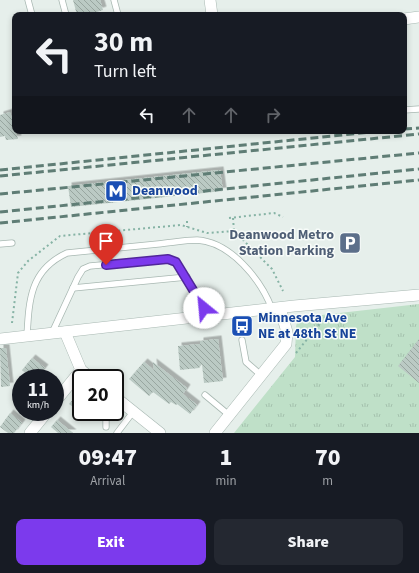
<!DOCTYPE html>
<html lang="en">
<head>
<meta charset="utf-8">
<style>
  :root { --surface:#171b24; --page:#242831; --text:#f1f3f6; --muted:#9ea1a6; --accent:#7c3aed }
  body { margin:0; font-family:"Source Sans 3",sans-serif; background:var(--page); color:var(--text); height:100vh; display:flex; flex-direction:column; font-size:15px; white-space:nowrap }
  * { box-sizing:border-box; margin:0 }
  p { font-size:13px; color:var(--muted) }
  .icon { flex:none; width:22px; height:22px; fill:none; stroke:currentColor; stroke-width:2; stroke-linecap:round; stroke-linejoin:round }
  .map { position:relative; height:433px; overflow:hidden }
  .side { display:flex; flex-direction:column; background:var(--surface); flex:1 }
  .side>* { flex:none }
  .hud { position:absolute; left:12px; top:12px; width:395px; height:122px; border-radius:8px; box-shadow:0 2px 6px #0003; background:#171b24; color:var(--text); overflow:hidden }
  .speed { position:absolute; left:12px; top:369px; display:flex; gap:8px; font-size:20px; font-weight:700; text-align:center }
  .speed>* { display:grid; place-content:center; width:52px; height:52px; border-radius:50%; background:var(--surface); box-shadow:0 2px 6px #0003; line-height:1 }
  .speed small { font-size:10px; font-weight:400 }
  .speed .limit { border:2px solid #111; border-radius:6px; background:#fff; color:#111 }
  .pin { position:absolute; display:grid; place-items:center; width:34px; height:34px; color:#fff; margin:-41px -17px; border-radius:50% 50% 50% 0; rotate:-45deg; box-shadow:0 0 4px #0007 }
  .pin .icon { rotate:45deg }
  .me { position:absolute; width:44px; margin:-22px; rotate:332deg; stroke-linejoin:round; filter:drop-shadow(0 0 3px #0008) }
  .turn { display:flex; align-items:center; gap:14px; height:84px; padding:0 16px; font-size:18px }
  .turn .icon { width:52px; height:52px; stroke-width:2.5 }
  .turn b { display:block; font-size:28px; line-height:34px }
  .lanes { display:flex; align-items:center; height:38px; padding:0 16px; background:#0003; justify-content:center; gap:20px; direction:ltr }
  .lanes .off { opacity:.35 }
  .eta { display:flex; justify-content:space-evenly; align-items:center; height:68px; text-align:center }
  .eta b { font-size:24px; font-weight:800; line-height:28px }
  .primary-button { display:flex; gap:8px; margin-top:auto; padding:8px 16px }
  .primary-button a { flex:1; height:46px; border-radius:8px; background:var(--accent); color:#fff; font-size:16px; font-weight:800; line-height:46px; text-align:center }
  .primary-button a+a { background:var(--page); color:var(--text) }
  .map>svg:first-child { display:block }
  .park { fill:url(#park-tufts) }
  .building { fill:url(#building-back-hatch); filter:url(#shadow) }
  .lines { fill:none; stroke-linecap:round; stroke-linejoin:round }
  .service-casing { stroke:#a8b8b2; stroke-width:7 }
  .minor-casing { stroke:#a8b8b2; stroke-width:12 }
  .path { stroke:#86b3a5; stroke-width:2; stroke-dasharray:2 3; stroke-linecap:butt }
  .service { stroke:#fff; stroke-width:5.5 }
  .minor { stroke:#fff; stroke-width:11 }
  .rail { stroke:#5f7d75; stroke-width:3; stroke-dasharray:8 4; stroke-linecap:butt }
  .route-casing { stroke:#51269a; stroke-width:10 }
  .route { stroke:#7c3aed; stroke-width:7 }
  .labels { text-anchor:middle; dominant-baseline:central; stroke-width:3; stroke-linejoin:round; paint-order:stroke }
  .transit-label { font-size:14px; font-weight:bold; fill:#164399; stroke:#f7fbf9; text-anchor:start }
  .service-label { font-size:14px; font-weight:bold; fill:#4e5e75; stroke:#f7fbf9; text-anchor:end }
</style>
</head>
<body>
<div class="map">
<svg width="419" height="433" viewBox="0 0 419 433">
  <defs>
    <pattern id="park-tufts" width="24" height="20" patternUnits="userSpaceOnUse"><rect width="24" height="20" fill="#bfe0c8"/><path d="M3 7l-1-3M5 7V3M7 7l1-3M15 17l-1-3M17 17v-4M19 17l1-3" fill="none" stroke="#a4c1ad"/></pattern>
    <pattern id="building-back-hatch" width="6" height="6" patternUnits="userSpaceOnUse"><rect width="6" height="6" fill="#bbcac4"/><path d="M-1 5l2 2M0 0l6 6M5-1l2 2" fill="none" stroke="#98a6a0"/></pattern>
    <filter id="shadow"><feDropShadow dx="3.5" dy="-3.5" stdDeviation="0" flood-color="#0004"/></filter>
  </defs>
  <rect width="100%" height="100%" fill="#e6efeb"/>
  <polygon class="park" points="419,304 419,433 234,433 295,357 296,326 298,321 304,317"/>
  <g class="building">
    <polygon points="73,0 100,0 103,10 87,15 77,15"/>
    <polygon points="10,112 18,139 6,140 5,136 0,137 0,115"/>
    <polygon points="220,170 223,191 71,207 68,186"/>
    <polygon points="218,339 223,381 204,383 202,364 199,368 180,370 178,346 200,344 200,341"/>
    <polygon points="419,339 419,383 398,366"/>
    <polygon points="0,348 6,348 10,386 1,387"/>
    <polygon points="32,358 45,368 37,378 32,378 22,370"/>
    <polygon points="144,362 154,370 153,362 187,388 183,394 197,405 190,414 177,404 176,405 171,402 169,404 153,392 149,396 129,379"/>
    <polygon points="81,390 81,413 69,404"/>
    <polygon points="10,413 22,423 14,433 8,433 0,427"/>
    <polygon points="57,420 73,433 58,433 51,427"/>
  </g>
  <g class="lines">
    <g class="service-casing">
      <g id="service">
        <polyline points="28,0 32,15"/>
        <polyline points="62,0 66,15"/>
        <polyline points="114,0 118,15"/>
        <polyline points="404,110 419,109"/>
        <polyline points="0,244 12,243"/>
        <polyline points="73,288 187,277"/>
        <polyline points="52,333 78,277 83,269 90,266 167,259 176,262 208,316"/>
        <path d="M27,336C29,300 30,270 67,253C97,250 127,247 158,244C170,243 185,240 197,240C231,242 261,280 272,309"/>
        <polyline points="242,340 246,362 262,376"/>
        <polyline points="205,395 229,415"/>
        <polyline points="106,427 106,412"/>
        <polyline points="117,433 133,412"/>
      </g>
    </g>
    <g class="minor-casing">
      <g id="minor">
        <polyline points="210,0 212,15"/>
        <polyline points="404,19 419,17"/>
        <polyline points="65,332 81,370 91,378"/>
        <polyline points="0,339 294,306 419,295"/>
        <polyline points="115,397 160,433"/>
        <polyline points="55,402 81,370"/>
        <polyline points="30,433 47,412"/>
        <polyline points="215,433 286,344 287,332 280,308"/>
      </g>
    </g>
    <g class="path">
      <polyline points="229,218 274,213 283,217"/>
      <polyline points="233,218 234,231 272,269 283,291"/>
      <polyline points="187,221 187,227"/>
      <polyline points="12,323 18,273 28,261 60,236 181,225 207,233 234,231"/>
      <polyline points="296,353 325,317"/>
    </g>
    <use href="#service" class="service"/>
    <use href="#minor" class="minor"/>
    <g class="rail">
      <polyline points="404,129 419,128"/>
      <polyline points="0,170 381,131"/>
      <polyline points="0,176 419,134"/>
      <polyline points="0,194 419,153"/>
      <polyline points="0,212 419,169"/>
      <polyline points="0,223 419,180"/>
    </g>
  </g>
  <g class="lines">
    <g class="route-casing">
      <polyline id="route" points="106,265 168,259 176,262 204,308"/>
    </g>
    <use href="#route" class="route"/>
  </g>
  <defs>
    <g id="metro-square" transform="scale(1.15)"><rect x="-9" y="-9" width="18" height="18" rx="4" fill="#1a4fb4" stroke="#f7fbf9"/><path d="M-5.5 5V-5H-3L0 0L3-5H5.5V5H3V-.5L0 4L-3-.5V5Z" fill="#fff"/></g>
    <g id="parking-square" transform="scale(1.15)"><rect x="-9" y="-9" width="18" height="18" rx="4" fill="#5c6f8a" stroke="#f7fbf9"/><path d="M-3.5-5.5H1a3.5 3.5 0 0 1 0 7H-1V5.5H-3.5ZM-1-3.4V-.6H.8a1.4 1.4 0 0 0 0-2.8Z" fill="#fff"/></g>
    <g id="bus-square" transform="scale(1.15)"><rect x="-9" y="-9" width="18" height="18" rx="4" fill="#1a4fb4" stroke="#f7fbf9"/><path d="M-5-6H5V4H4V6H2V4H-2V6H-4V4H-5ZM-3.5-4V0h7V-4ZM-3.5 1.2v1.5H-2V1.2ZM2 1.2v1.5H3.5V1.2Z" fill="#fff"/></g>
  </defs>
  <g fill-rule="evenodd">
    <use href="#metro-square" x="116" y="191"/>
    <use href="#parking-square" x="350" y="243"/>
    <use href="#bus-square" x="242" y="326"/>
  </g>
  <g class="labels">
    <g class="transit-label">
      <text x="132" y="191">Deanwood</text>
      <text x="258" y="318">Minnesota Ave<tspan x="258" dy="16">NE at 48th St NE</tspan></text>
    </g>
    <g class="service-label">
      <text x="334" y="235">Deanwood Metro<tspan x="334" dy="16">Station Parking</tspan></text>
    </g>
  </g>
</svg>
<div class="speed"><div>11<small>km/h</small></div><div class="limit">20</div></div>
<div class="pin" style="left:106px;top:265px;background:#d93025"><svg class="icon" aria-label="arrive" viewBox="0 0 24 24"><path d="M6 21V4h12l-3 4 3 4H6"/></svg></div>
<svg class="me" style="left:204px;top:308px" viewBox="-20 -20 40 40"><circle r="19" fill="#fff"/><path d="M0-13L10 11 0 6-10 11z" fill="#7c3aed"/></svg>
<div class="hud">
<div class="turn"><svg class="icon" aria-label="left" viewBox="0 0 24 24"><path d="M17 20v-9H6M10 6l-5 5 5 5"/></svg><div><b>30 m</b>Turn left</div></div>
<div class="lanes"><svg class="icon" aria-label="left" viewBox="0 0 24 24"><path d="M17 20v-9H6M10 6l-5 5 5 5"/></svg><svg class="icon off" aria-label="ahead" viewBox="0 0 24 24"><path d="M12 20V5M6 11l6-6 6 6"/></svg><svg class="icon off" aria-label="ahead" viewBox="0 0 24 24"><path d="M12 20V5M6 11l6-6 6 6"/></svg><svg class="icon off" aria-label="right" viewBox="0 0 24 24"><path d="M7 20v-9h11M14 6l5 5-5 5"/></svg></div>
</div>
</div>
<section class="side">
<div class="eta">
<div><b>09:47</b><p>Arrival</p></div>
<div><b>1</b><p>min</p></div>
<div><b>70</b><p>m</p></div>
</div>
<div class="primary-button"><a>Exit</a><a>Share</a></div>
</section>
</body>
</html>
